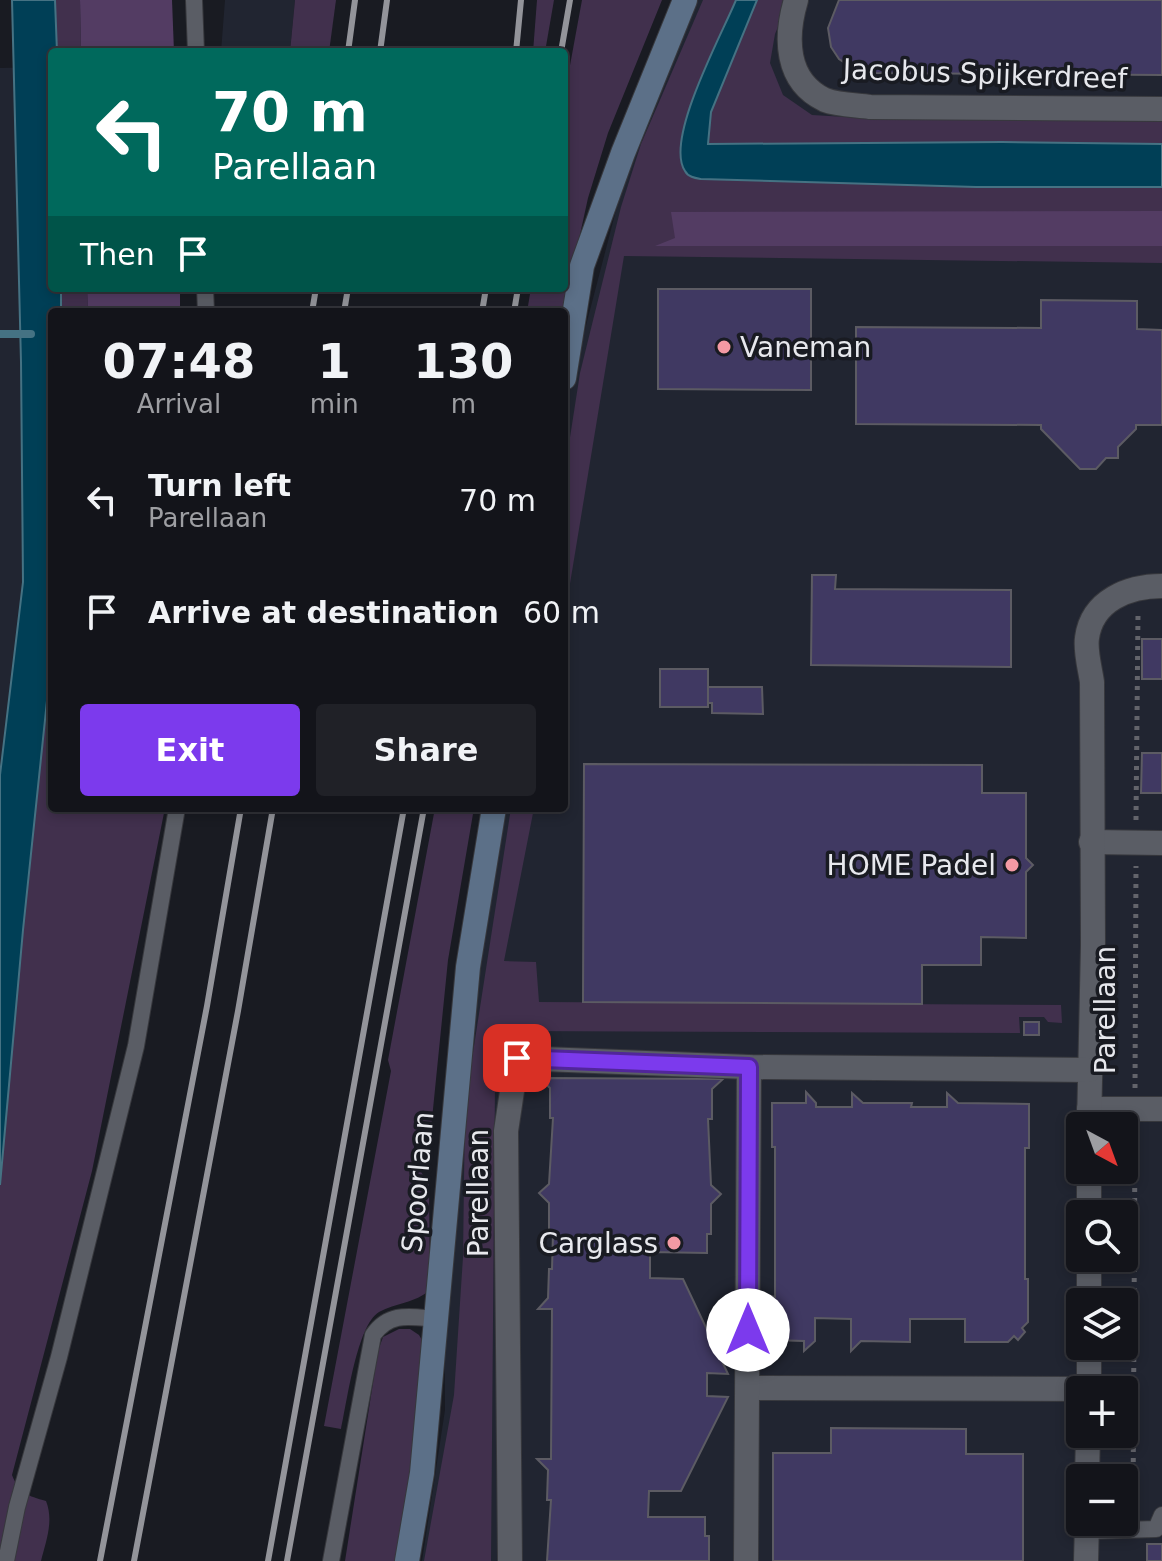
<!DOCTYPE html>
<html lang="en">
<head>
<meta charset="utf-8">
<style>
  :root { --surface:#13141a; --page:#202127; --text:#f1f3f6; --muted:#9d9ea2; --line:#323339; --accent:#7c3aed }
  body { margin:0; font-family:"DejaVu Sans",sans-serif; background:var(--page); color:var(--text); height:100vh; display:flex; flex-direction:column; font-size:30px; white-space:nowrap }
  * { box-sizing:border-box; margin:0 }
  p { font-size:26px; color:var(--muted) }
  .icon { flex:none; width:44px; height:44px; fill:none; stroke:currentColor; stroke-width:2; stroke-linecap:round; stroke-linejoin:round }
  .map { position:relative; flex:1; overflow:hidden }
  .side { position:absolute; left:48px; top:308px; width:520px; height:504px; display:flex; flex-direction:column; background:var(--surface); border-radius:8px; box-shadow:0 4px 12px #0003,0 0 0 2px var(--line) }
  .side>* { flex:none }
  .banner { position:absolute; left:48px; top:48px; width:520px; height:244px; border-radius:8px; box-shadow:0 4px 12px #0003,0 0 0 2px var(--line); background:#00695c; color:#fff; overflow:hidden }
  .needle { width:52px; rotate:139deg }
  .tools { position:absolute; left:1066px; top:1112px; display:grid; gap:16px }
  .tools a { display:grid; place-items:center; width:72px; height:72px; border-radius:8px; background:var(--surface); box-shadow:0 4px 12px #0003,0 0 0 2px var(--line); font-size:40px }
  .pin { position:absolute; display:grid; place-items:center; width:68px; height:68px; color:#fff; margin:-34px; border-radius:16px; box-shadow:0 4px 12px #0006 }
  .me { position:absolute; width:88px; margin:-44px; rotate:0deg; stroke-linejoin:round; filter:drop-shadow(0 0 6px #0008) }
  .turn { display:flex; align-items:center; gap:28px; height:168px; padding:0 32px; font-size:36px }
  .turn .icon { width:104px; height:104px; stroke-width:2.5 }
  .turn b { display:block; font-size:56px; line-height:68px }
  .then { display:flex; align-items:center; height:76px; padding:0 32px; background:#0003; gap:16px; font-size:30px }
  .eta { display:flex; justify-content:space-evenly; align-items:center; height:136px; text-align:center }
  .eta b { font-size:48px; font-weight:700; line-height:56px }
  .button { display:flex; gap:16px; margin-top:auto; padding:16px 32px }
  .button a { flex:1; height:92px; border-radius:8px; background:var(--accent); color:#fff; font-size:32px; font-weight:700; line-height:92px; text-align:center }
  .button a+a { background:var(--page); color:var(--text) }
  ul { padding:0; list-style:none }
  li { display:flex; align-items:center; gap:24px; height:112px; padding:0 32px }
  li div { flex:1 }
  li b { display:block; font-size:30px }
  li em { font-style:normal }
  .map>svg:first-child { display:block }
  .built { fill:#212531; fill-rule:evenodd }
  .green { fill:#41304d }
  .forest { fill:#533c63 }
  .water { fill:#003f56; stroke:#457283; stroke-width:2 }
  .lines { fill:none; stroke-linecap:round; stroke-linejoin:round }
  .stream { stroke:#457283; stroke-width:8 }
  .building { fill:#403962; stroke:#5c5b63; stroke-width:2 }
  .service-casing { stroke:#37383d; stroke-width:18 }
  .minor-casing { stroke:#37383d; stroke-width:26 }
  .secondary-casing { stroke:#37383d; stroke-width:26 }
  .path { stroke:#63646b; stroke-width:5; stroke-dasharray:4 6; stroke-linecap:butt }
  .service { stroke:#5a5d65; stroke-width:16 }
  .minor { stroke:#5a5d65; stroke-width:24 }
  .secondary { stroke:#5c7088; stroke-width:24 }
  .rail { stroke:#93949a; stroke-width:6 }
  .route-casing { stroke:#51269a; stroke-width:20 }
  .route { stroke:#7c3aed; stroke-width:14 }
  .poi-dot { fill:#f49aa4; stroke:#191b22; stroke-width:3 }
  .labels { text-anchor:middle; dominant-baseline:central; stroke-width:7; stroke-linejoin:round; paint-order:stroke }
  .street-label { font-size:28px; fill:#e7e8ed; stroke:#191b22 }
  .poi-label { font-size:28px; fill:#e7e8ed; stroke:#191b22; text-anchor:end }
</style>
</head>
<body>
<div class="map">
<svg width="1162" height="1561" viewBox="0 0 1162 1561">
  <rect width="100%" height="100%" fill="#191b22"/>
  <g class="built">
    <polygon points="225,0 295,0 290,52 221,52"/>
    <path d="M687,0H1162V1561H422L445,1410L444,1141L499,808H564L565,406L632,149ZM1080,1126H1124V1170H1080ZM1080,1214H1124V1258H1080ZM1080,1302H1124V1346H1080ZM1080,1390H1124V1434H1080ZM1080,1478H1124V1522H1080Z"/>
    <polygon points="45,67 31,594 0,921 0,68"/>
  </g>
  <g class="green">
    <polygon points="55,0 80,0 81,52 57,52"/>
    <polygon points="295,0 336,0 329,52 290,52"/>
    <polygon points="537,0 554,0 545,52 533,52"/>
    <polygon points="582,0 662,0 608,133 588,198 563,312 527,312 531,288 564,288 564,98"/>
    <polygon points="703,0 736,0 723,33 690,176 701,179 976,187 1162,187 1162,263 624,256 564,620 564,476 580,373 621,207 641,144"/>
    <polygon points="757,0 789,0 775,34 770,63 783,95 812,115 863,118 1162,120 1162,144 1002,142 707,144 711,112"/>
    <polygon points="61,288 87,288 88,312 61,312"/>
    <path d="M52,653V808H165L92,1171L12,1475C19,1493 28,1496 46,1501C54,1521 46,1541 41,1561H0V1185L23,930Z"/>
    <path d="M435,808H474L448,960L431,1129L414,1134V1160L429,1185L430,1290C415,1303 396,1303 379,1312C357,1325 347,1402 341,1429L324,1426L391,1071L388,1060Z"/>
    <polygon points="511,808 534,808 504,961 536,962 539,1002 1061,1005 1062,1023 1048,1022 1044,1017 1019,1017 1020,1033 509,1031 495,1083 491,1561 424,1561 454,1395 463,1257 465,1104"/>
    <polygon points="399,1329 410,1329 419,1335 426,1347 420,1412 397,1561 345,1561 378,1351 383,1337"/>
  </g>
  <g class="forest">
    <polygon points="80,0 172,0 174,52 81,52"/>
    <polygon points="1162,211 1162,246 655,246 675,238 671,212"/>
    <polygon points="87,288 180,288 180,312 88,312"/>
  </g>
  <g class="water">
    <polygon points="12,0 55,0 57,52 52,52 52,288 61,288 61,312 52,312 52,653 23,930 0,1185 0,775 23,582 21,362"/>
    <path d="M736,0H757L711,112L708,144L1002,142L1162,144V187H976L701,179C695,178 688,177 685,171C664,140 722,34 736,0Z"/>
  </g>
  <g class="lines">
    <polyline class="stream" points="0,334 31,334"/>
  </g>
  <g class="building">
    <polygon points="839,0 1162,0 1162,75 869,73 857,71 839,59 831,47 828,28"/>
    <polygon points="658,289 811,289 811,390 658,389"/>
    <polygon points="1041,300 1137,301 1137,329 1162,330 1162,425 1136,425 1136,429 1118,447 1118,458 1106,458 1096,469 1080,469 1041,429 1041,425 856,424 856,327 1041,328"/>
    <polygon points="812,575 836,575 835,589 1011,590 1011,667 811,665"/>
    <rect x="1142" y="639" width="20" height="40"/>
    <rect x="660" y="669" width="48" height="38"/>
    <polygon points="708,687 762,687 763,714 712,713 712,703 708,703"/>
    <polygon points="1142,753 1162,753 1162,793 1141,793"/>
    <polygon points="584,764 982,765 982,793 1026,793 1026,858 1033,865 1026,872 1026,938 981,937 981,965 922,965 922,1004 583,1002"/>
    <rect x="1024" y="1022" width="15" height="13"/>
    <polygon points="539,1078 723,1079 712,1089 712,1119 708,1119 711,1185 721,1194 711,1204 711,1234 707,1234 707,1253 650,1252 650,1278 683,1279 728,1374 707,1373 707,1396 728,1397 681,1491 649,1491 648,1517 705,1517 705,1536 709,1536 709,1561 547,1561 551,1500 547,1500 548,1470 537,1459 551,1459 552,1309 538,1309 548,1298 549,1269 552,1269 553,1233 549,1233 549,1203 539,1193 549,1184 553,1118 550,1118 550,1088"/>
    <polygon points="806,1092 816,1103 816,1107 852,1107 852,1093 863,1103 912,1103 911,1107 947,1107 947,1093 958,1103 1029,1104 1029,1148 1025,1148 1025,1279 1028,1279 1028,1322 1022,1328 1025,1332 1018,1340 1014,1336 1008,1342 965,1342 965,1319 910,1319 910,1342 861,1341 851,1351 851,1319 815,1318 815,1341 804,1351 804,1341 771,1340 771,1296 775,1297 775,1147 772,1147 772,1103 806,1103"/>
    <polygon points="831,1428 966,1429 966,1454 1023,1454 1023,1561 773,1561 773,1453 831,1453"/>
    <rect x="1147" y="1544" width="15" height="17"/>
  </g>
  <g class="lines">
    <g class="service-casing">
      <g id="service">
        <polyline points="194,0 196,52"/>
        <polyline points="205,288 206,312"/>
        <polyline points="1087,1531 1156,1529 1162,1515"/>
        <polyline points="6,1561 17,1507 59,1357 136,1046 177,808"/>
        <path d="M331,1561L373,1335C390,1311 411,1317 436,1319"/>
      </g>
    </g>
    <g class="minor-casing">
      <g id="minor">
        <path d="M796,0C785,37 785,81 825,100C838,105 856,105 870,107L1162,109"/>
        <polyline points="1091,842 1162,843"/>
        <polyline points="1089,1109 1162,1109"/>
        <path d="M1089,1126L1093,945L1092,682C1090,668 1085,651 1087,638C1092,600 1129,586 1162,586"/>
        <polyline points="1089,1170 1089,1214"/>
        <polyline points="1089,1258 1089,1302"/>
        <polyline points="748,1388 1089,1389"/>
        <polyline points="1089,1390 1089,1346"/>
        <polyline points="1087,1478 1088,1434"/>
        <polyline points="510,1561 506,1131 517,1058 749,1067 1089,1070"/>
        <polyline points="746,1561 749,1067"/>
        <polyline points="1086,1561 1087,1522"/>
      </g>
    </g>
    <g class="secondary-casing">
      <g id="secondary">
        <polyline points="564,378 582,266 623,153 685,0"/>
        <polyline points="407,1561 422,1473 468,967 494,808"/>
      </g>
    </g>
    <g class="path">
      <polyline points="1136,820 1138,614"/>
      <polyline points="1135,1088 1136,866"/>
      <polyline points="1133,1512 1135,1130"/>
    </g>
    <use href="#service" class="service"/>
    <use href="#minor" class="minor"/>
    <use href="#secondary" class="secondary"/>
    <g class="rail">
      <polyline points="348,52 355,0"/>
      <polyline points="380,52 387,0"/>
      <polyline points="516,52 521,0"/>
      <polyline points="561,52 570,0"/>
      <polyline points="312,312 316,288"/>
      <polyline points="344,312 348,288"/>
      <polyline points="482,312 486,288"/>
      <polyline points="514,312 518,288"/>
      <polyline points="100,1561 207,1006 241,808"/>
      <polyline points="134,1561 238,1011 273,808"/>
      <polyline points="268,1561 404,808"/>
      <polyline points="287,1561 424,808"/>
    </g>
  </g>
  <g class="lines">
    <g class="route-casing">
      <polyline id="route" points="517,1058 749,1067 748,1330"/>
    </g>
    <use href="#route" class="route"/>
  </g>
  <g class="poi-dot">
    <circle cx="724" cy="347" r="8"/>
    <circle cx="1012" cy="865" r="8"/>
    <circle cx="674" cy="1243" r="8"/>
  </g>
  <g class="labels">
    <g class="street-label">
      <text transform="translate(985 74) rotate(2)">Jacobus Spijkerdreef</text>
      <text transform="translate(1105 1010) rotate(-90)">Parellaan</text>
      <text transform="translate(418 1182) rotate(-85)">Spoorlaan</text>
      <text transform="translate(478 1193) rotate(-90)">Parellaan</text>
    </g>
    <g class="poi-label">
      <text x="740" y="347" text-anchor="start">Vaneman</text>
      <text x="996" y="865">HOME Padel</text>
      <text x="658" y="1243">Carglass</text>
    </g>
  </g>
</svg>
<div class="tools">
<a><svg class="needle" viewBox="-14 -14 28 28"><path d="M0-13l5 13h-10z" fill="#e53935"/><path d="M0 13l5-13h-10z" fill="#9d9ea2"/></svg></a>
<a><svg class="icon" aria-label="search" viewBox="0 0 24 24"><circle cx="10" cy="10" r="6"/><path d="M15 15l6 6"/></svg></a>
<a><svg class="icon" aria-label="layers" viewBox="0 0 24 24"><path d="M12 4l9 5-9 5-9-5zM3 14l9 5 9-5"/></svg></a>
<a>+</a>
<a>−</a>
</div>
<div class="pin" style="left:517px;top:1058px;background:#d93025"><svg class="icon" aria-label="arrive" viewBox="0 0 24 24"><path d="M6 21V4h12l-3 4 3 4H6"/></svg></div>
<svg class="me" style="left:748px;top:1330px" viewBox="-20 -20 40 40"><circle r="19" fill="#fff"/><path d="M0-13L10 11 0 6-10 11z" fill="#7c3aed"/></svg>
<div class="banner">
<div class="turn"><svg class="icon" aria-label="left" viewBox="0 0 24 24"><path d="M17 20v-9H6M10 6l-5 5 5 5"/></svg><div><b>70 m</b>Parellaan</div></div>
<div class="then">Then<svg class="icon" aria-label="arrive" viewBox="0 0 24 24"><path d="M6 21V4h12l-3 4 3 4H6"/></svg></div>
</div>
<section class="side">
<div class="eta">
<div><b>07:48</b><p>Arrival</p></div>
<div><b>1</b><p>min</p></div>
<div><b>130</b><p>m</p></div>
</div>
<ul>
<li><svg class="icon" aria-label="left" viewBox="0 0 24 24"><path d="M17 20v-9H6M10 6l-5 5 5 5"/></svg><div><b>Turn left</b><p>Parellaan</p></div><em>70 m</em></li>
<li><svg class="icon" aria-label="arrive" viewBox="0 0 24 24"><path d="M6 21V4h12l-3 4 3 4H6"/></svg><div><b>Arrive at destination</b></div><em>60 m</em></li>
</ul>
<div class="button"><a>Exit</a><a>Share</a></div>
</section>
</div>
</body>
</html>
